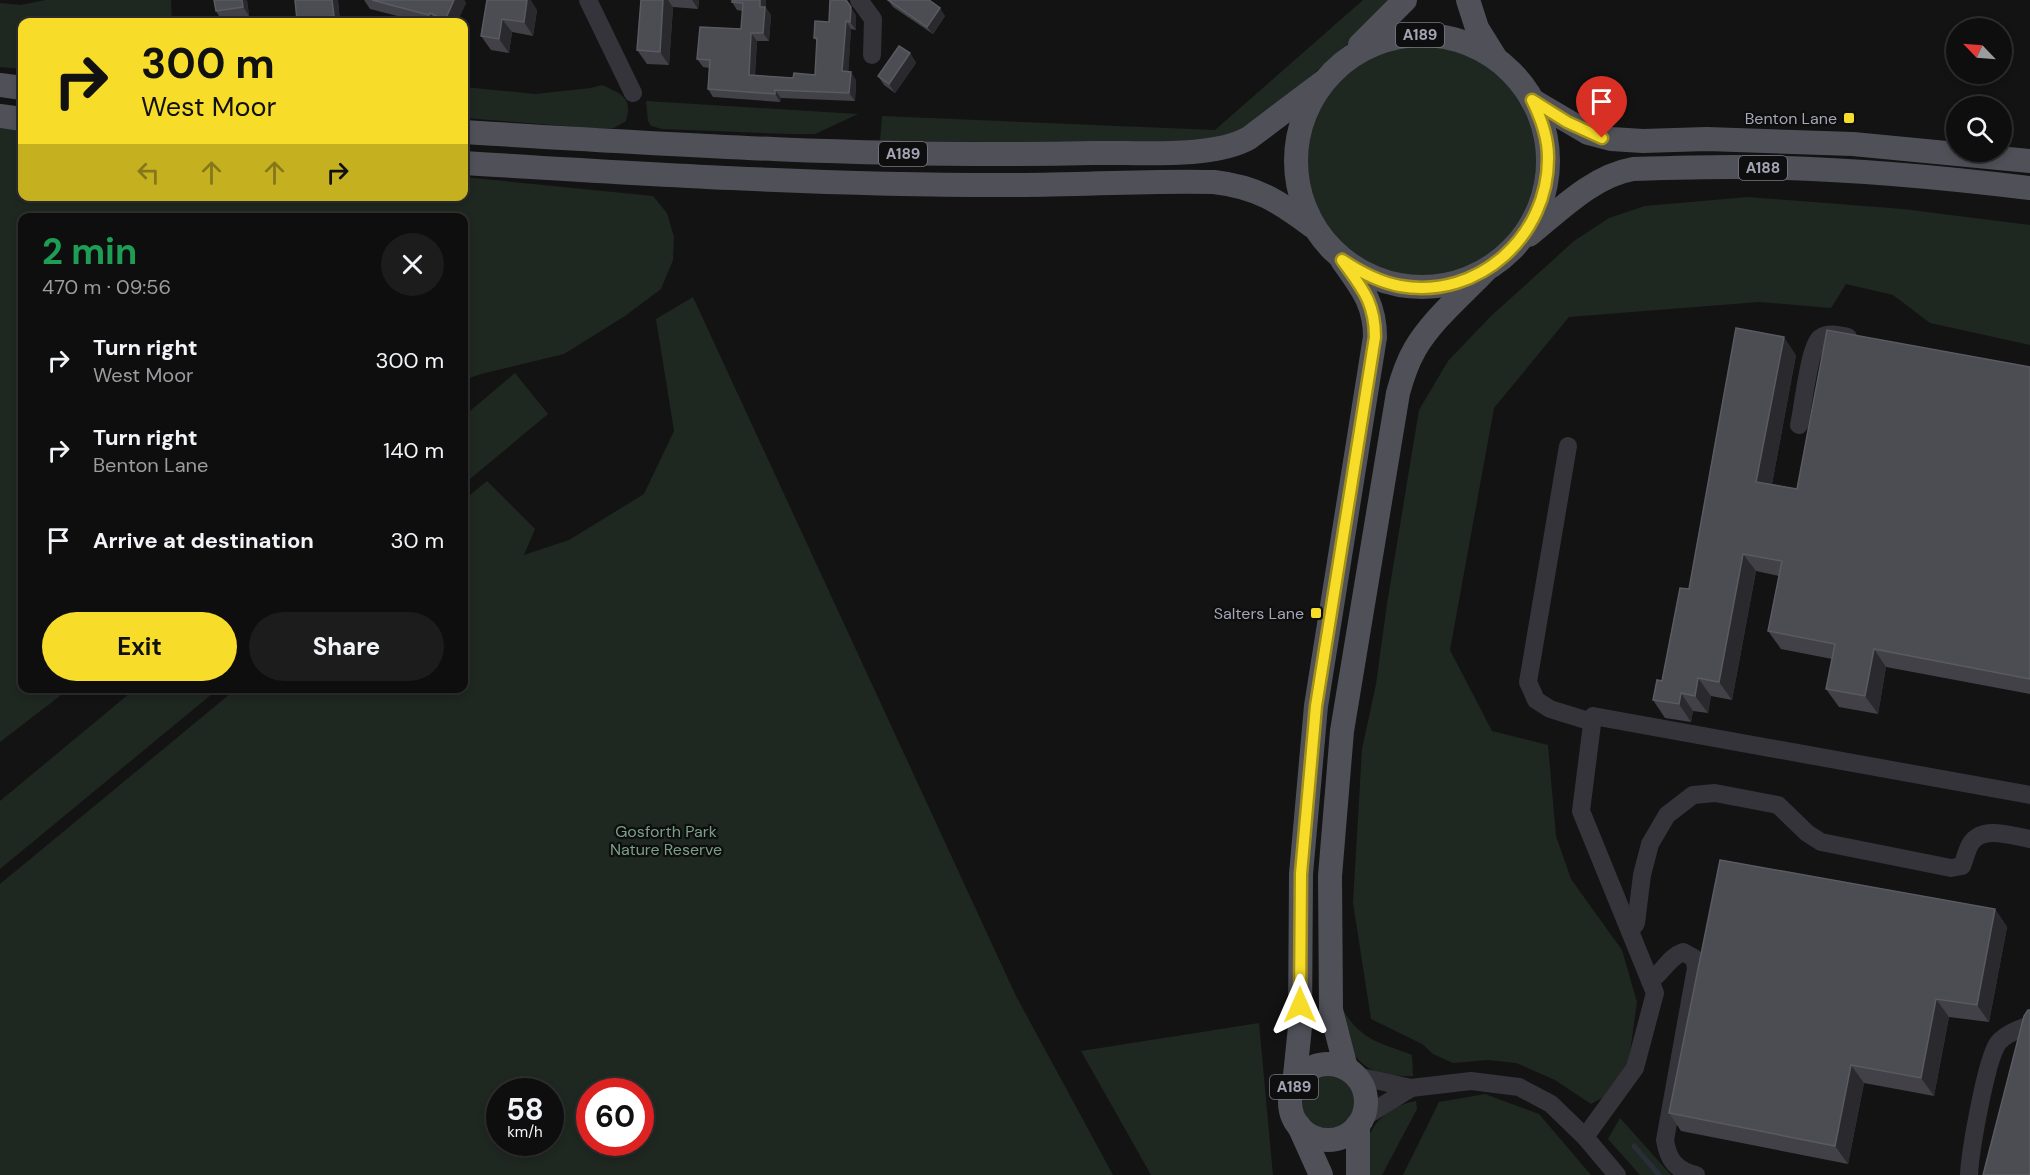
<!DOCTYPE html>
<html lang="en">
<head>
<meta charset="utf-8">
<style>
  :root { --surface:#0e0e0f; --page:#1c1c1d; --text:#f1f3f6; --muted:#9b9c9e; --line:#2e2e2f; --accent:#f7dd29 }
  body { margin:0; font-family:"DM Sans",sans-serif; background:var(--page); color:var(--text); height:100vh; display:flex; flex-direction:column; font-size:22px; white-space:nowrap }
  * { box-sizing:border-box; margin:0 }
  p { font-size:20px; color:var(--muted) }
  .icon { flex:none; width:33px; height:33px; fill:none; stroke:currentColor; stroke-width:2; stroke-linecap:round; stroke-linejoin:round }
  .map { position:relative; flex:1; overflow:hidden }
  .panel { position:absolute; left:18px; top:213px; width:450px; height:480px; display:flex; flex-direction:column; background:var(--surface); border-radius:12px; box-shadow:0 3px 9px #0003,0 0 0 2px var(--line) }
  .panel>* { flex:none }
  .guide { position:absolute; left:18px; top:18px; width:450px; height:183px; border-radius:12px; box-shadow:0 3px 9px #0003,0 0 0 2px var(--line); background:#f7dd29; color:#111; overflow:hidden }
  .needle { width:39px; rotate:295deg }
  .buttons { position:absolute; left:1946px; top:18px; display:grid; gap:12px }
  .buttons a { display:grid; place-items:center; width:66px; height:66px; border-radius:50%; background:var(--surface); box-shadow:0 3px 9px #0003,0 0 0 2px var(--line); font-size:30px }
  .speed { position:absolute; left:486px; top:1078px; display:flex; gap:12px; font-size:30px; font-weight:700; text-align:center }
  .speed>* { display:grid; place-content:center; width:78px; height:78px; border-radius:50%; background:var(--surface); box-shadow:0 3px 9px #0003,0 0 0 2px var(--line); line-height:1 }
  .speed small { font-size:15px; font-weight:400 }
  .speed .limit { border:9px solid #d22; background:#fff; color:#111 }
  .pin { position:absolute; display:grid; place-items:center; width:51px; height:51px; color:#fff; margin:-62px -26px; border-radius:50% 50% 50% 0; rotate:-45deg; box-shadow:0 0 6px #0007 }
  .pin .icon { rotate:45deg }
  .me { position:absolute; width:66px; margin:-33px; rotate:0deg; stroke-linejoin:round; filter:drop-shadow(0 0 4px #0008) }
  .turn { display:flex; align-items:center; gap:21px; height:126px; padding:0 24px; font-size:27px }
  .turn .icon { width:78px; height:78px; stroke-width:2.5 }
  .turn b { display:block; font-size:42px; line-height:51px }
  .lanes { display:flex; align-items:center; height:57px; padding:0 24px; background:#0003; justify-content:center; gap:30px; direction:ltr }
  .lanes .off { opacity:.35 }
  .round { display:grid; place-items:center; flex:none; width:63px; height:63px; border-radius:32px; background:var(--page) }
  .headline { display:flex; align-items:center; justify-content:space-between; height:102px; padding:0 24px }
  h1 { font-size:36px; font-weight:700; line-height:45px; color:#1e9e55 }
  .button { display:flex; gap:12px; margin-top:auto; padding:12px 24px }
  .button a { flex:1; height:69px; border-radius:36px; background:var(--accent); color:#111; font-size:24px; font-weight:700; line-height:69px; text-align:center }
  .button a+a { background:var(--page); color:var(--text) }
  ul { padding:0; list-style:none }
  li { display:flex; align-items:center; gap:18px; height:90px; padding:0 24px }
  li div { flex:1 }
  li b { display:block; font-size:22px }
  li em { font-style:normal }
  .map>svg:first-child { display:block }
  .green { fill:#1f2721; fill-rule:evenodd }
  .lines { fill:none; stroke-linecap:round; stroke-linejoin:round }
  .stream { stroke:#292e38; stroke-width:5 }
  .minor { stroke:#34343a; stroke-width:18 }
  .major { stroke:#505059; stroke-width:24 }
  .wall { fill:#414147 }
  .shaded-wall { fill:#2a2a2e }
  .building { fill:#4c4c53; stroke:#5a5a62; stroke-width:1.5 }
  .route-casing { stroke:#a1901b; stroke-width:15 }
  .route { stroke:#f7dd29; stroke-width:10 }
  .poi-dot { fill:#f7dd29; stroke:#0e0e0f; stroke-width:2 }
  .labels { text-anchor:middle; dominant-baseline:central; stroke-width:4.5; stroke-linejoin:round; paint-order:stroke }
  .shield { fill:#0e0e0f; stroke:#777883; stroke-width:1.5 }
  .shield-label { font-size:15px; font-weight:bold; fill:#a4a5b5 }
  .poi-label { font-size:16px; fill:#a4a5b5; stroke:#0e0e0f; text-anchor:end }
  .park-label { font-size:16px; fill:#7aa185; stroke:#0e0e0f }
</style>
</head>
<body>
<div class="map">
<svg width="2030" height="1175" viewBox="0 0 2030 1175">
  <rect width="100%" height="100%" fill="#131314"/>
  <g class="green">
    <polygon points="45,0 171,0 172,22 22,22 22,69 0,67 0,3 21,5"/>
    <polygon points="1363,0 1394,0 1385,11 1261,120 1213,144 880,141 882,116 1215,130"/>
    <circle cx="1421" cy="161" r="115"/>
    <path d="M602,85C622,94 633,98 626,121L614,128L604,129L464,118V87L535,94L591,88Z"/>
    <polygon points="646,101 858,114 815,134 791,134 662,129 651,126 648,121"/>
    <polygon points="0,128 22,131 22,196 464,196 464,177 653,196 667,213 674,237 673,260 661,289 625,316 564,354 481,374 464,380 464,218 22,218 22,688 69,689 0,742"/>
    <polygon points="1748,197 1903,209 2030,225 2030,345 1930,323 1893,295 1846,284 1831,308 1759,302 1569,317 1494,408 1450,650 1492,731 1548,745 1556,836 1571,879 1622,950 1637,1002 1628,1067 1602,1098 1591,1104 1555,1080 1516,1063 1488,1060 1453,1063 1433,1054 1422,1044 1371,1019 1353,903 1362,749 1376,684 1387,604 1419,410 1448,361 1490,317 1574,241 1609,218 1645,206"/>
    <path d="M693,297L1016,996L1113,1175H0V884L236,689L464,688V500L487,481L535,529L524,555L569,540L644,494L674,431L656,319ZM500,1092H550V1143H500ZM590,1092H640V1143H590Z"/>
    <polygon points="515,373 548,414 464,484 464,416"/>
    <polygon points="135,689 218,689 0,869 0,801"/>
    <path d="M1343,1010C1362,1041 1379,1042 1412,1055L1413,1076C1389,1077 1362,1073 1351,1048C1347,1037 1346,1022 1343,1010Z"/>
    <polygon points="1259,1023 1273,1175 1151,1175 1081,1051"/>
    <circle cx="1328" cy="1102" r="27"/>
    <polygon points="1485,1094 1539,1114 1591,1175 1403,1175 1439,1102"/>
    <path d="M1416,1101L1417,1109L1382,1175H1370C1370,1164 1366,1147 1369,1137C1376,1116 1397,1104 1416,1101Z"/>
    <polygon points="1620,1118 1671,1175 1640,1175 1608,1139"/>
  </g>
  <g class="lines">
    <polyline class="stream" points="1634,1146 1659,1175"/>
    <g class="minor">
      <polyline points="588,0 633,93"/>
      <polyline points="859,0 873,19 872,55"/>
      <path d="M1799,425C1803,408 1809,347 1820,338C1828,332 1839,335 1848,337"/>
      <polyline points="1568,446 1528,682 1536,700 1550,709 1592,722"/>
      <path d="M1630,931L1636,923L1642,875L1650,844L1667,815L1693,795L1715,793L1778,805L1807,833L1821,842L1951,868L1962,866C1965,859 1967,849 1971,843C1983,825 2012,836 2030,839"/>
      <path d="M1650,981C1663,972 1669,957 1683,952L1694,958L1696,968L1665,1140C1668,1160 1676,1170 1696,1175"/>
      <polyline points="1357,1076 1411,1088 1471,1081 1519,1087 1551,1104 1585,1137 1617,1175"/>
      <polyline points="1364,1117 1411,1088"/>
      <polyline points="1585,1137 1635,1068 1655,993 1581,811 1593,716 2030,795"/>
      <path d="M1969,1175C1970,1152 1986,1060 1998,1043C2005,1034 2019,1029 2030,1025"/>
    </g>
    <g class="major">
      <polyline points="1468,0 1477,28 1495,57"/>
      <circle cx="1422" cy="161" r="126"/>
      <polyline points="1360,45 1405,0"/>
      <polyline points="0,85 22,88"/>
      <polyline points="1532,100 1588,133 1611,139 1643,141 1707,139 1853,144 2030,161"/>
      <polyline points="0,116 22,119"/>
      <path d="M464,132C673,145 883,158 1093,153C1137,152 1212,159 1249,138L1323,82"/>
      <path d="M464,163C642,174 821,185 1000,185C1071,186 1143,180 1214,182C1257,187 1278,201 1312,226"/>
      <path d="M1529,235C1560,210 1593,176 1633,169C1666,168 1700,167 1733,167C1833,167 1932,176 2030,188"/>
      <circle cx="1328" cy="1102" r="38"/>
      <path d="M1346,1068L1331,1010L1330,876L1342,731L1398,393C1402,378 1407,363 1415,349C1432,320 1461,296 1485,271"/>
      <path d="M1294,1085L1300,1027L1301,874L1316,706L1375,337C1375,303 1361,287 1342,260"/>
      <polyline points="1299,1126 1321,1175"/>
      <polyline points="1358,1175 1358,1125"/>
    </g>
  </g>
  <g class="wall">
    <polygon points="214,0 247,0 249,16 222,21 216,11"/>
    <polygon points="338,0 340,22 299,22 297,20"/>
    <polygon points="364,0 464,0 466,3 457,22 421,22 370,9"/>
    <polygon points="487,0 537,10 533,36 512,32 509,53 491,50 481,36"/>
    <polygon points="641,0 699,0 698,9 673,7 669,65 647,64 637,50"/>
    <polygon points="732,0 766,0 766,8 771,15 769,41 757,41 755,75 793,78 815,75 817,41 814,38 829,22 856,15 856,30 851,29 848,72 856,80 855,101 781,98 780,102 713,97 708,89 709,68 703,67 697,59 741,29 743,11 737,10 732,2"/>
    <polygon points="888,0 945,16 933,34 893,7"/>
    <polygon points="910,53 916,63 895,93 884,85 878,76"/>
    <polygon points="1796,355 1772,484 1797,489 2030,367 2030,694 1886,667 1878,714 1839,707 1826,689 1832,659 1781,649 1768,631 1779,576 1756,571 1732,700 1711,696 1708,713 1693,711 1691,722 1665,718 1653,700 1662,681 1689,589"/>
    <polygon points="1995,909 2007,927 1989,1022 1949,1017 1934,1096 1864,1083 1848,1164 1681,1131 1669,1113"/>
  </g>
  <g class="shaded-wall">
    <polygon points="242,0 247,0 249,16 243,7"/>
    <polygon points="332,0 338,0 340,22 338,22 334,16"/>
    <polygon points="454,0 464,0 466,3 457,22 447,22 445,20"/>
    <polygon points="527,0 531,0 537,10 533,36 524,22"/>
    <polygon points="663,0 668,0 673,7 669,65 660,52"/>
    <polygon points="692,0 699,0 698,9"/>
    <polygon points="760,0 766,0 766,8 771,15 769,41 763,33 760,7"/>
    <polygon points="846,0 856,15 856,30 850,22"/>
    <polygon points="940,8 945,16 933,34 927,27"/>
    <polygon points="430,13 437,22 434,22 429,15"/>
    <polygon points="502,19 512,32 509,53 499,39"/>
    <polygon points="846,21 851,29 848,79 842,71"/>
    <polygon points="751,33 757,41 754,83 749,75"/>
    <polygon points="910,53 916,63 895,93 889,84"/>
    <polygon points="851,72 856,80 855,101 849,93"/>
    <polygon points="775,90 781,98 780,102 775,94"/>
    <polygon points="1784,337 1796,355 1769,500 1756,482"/>
    <polygon points="1743,554 1756,571 1732,700 1719,682"/>
    <polygon points="1874,649 1886,667 1878,714 1865,696"/>
    <polygon points="1698,678 1711,696 1708,713 1695,696"/>
    <polygon points="1681,693 1693,711 1691,722 1679,704"/>
    <polygon points="1995,909 2007,927 1989,1022 1977,1005"/>
    <polygon points="1936,999 1949,1017 1934,1096 1921,1078"/>
    <polygon points="1851,1065 1864,1083 1848,1164 1835,1146"/>
  </g>
  <g class="building">
    <polygon points="214,0 242,0 243,7 216,11"/>
    <polygon points="295,0 332,0 334,16 297,20"/>
    <polygon points="372,0 454,0 445,20 430,13 429,15"/>
    <polygon points="487,0 527,0 524,22 502,19 499,39 481,36"/>
    <polygon points="641,0 663,0 660,52 637,50"/>
    <polygon points="732,0 760,0 760,7 765,7 763,33 751,33 749,75 793,78 794,73 815,75 817,38 814,38 815,21 829,22 830,0 846,0 851,7 850,22 846,21 842,71 851,72 849,93 775,90 775,94 708,89 710,60 697,59 700,27 741,29 743,3 732,2"/>
    <polygon points="888,0 929,0 940,8 927,27"/>
    <polygon points="899,46 910,53 889,84 878,76"/>
    <polygon points="1736,328 1784,337 1756,482 1797,489 1827,330 2030,367 2030,679 1874,649 1865,696 1826,689 1835,644 1768,631 1782,561 1743,554 1719,682 1698,678 1695,696 1681,693 1679,704 1653,700 1657,680 1662,681 1680,588 1689,589"/>
    <polygon points="1720,860 1995,909 1977,1005 1936,999 1921,1078 1851,1065 1835,1146 1669,1113"/>
    <polygon points="2028,1010 2030,1010 2030,1175 1983,1175 2024,1016"/>
  </g>
  <g class="lines">
    <g class="route-casing">
      <path id="route" d="M1300,1005L1301,874L1316,706L1375,337C1375,302 1362,288 1342,260C1360,272 1378,282 1400,286C1479,300 1549,235 1548,157C1548,137 1541,118 1532,100L1567,122L1602,138"/>
    </g>
    <use href="#route" class="route"/>
  </g>
  <g class="poi-dot">
    <rect x="1843" y="112" width="12" height="12" rx="3"/>
    <rect x="1310" y="607" width="12" height="12" rx="3"/>
  </g>
  <g class="labels">
    <g class="shield">
      <rect x="1396" y="23" width="48" height="24" rx="4.5"/>
      <rect x="879" y="142" width="48" height="24" rx="4.5"/>
      <rect x="1739" y="156" width="48" height="24" rx="4.5"/>
      <rect x="1270" y="1075" width="48" height="24" rx="4.5"/>
    </g>
    <g class="shield-label">
      <text x="1420" y="35">A189</text>
      <text x="903" y="154">A189</text>
      <text x="1763" y="168">A188</text>
      <text x="1294" y="1087">A189</text>
    </g>
    <g class="poi-label">
      <text x="1837" y="118">Benton Lane</text>
      <text x="1304" y="613">Salters Lane</text>
    </g>
    <g class="park-label">
      <text x="666" y="831">Gosforth Park<tspan x="666" dy="18">Nature Reserve</tspan></text>
    </g>
  </g>
</svg>
<div class="buttons">
<a><svg class="needle" viewBox="-14 -14 28 28"><path d="M0-13l5 13h-10z" fill="#e53935"/><path d="M0 13l5-13h-10z" fill="#9b9c9e"/></svg></a>
<a><svg class="icon" aria-label="search" viewBox="0 0 24 24"><circle cx="10" cy="10" r="6"/><path d="M15 15l6 6"/></svg></a>
</div>
<div class="speed"><div>58<small>km/h</small></div><div class="limit">60</div></div>
<div class="pin" style="left:1602px;top:138px;background:#d93025"><svg class="icon" aria-label="arrive" viewBox="0 0 24 24"><path d="M6 21V4h12l-3 4 3 4H6"/></svg></div>
<svg class="me" style="left:1300px;top:1005px" viewBox="-20 -20 40 40"><path d="M0-17L14 15 0 8-14 15z" fill="#f7dd29" stroke="#fff" stroke-width="4"/></svg>
<div class="guide">
<div class="turn"><svg class="icon" aria-label="right" viewBox="0 0 24 24"><path d="M7 20v-9h11M14 6l5 5-5 5"/></svg><div><b>300 m</b>West Moor</div></div>
<div class="lanes"><svg class="icon off" aria-label="left" viewBox="0 0 24 24"><path d="M17 20v-9H6M10 6l-5 5 5 5"/></svg><svg class="icon off" aria-label="ahead" viewBox="0 0 24 24"><path d="M12 20V5M6 11l6-6 6 6"/></svg><svg class="icon off" aria-label="ahead" viewBox="0 0 24 24"><path d="M12 20V5M6 11l6-6 6 6"/></svg><svg class="icon" aria-label="right" viewBox="0 0 24 24"><path d="M7 20v-9h11M14 6l5 5-5 5"/></svg></div>
</div>
<section class="panel">
<div class="headline"><div><h1>2 min</h1><p>470 m · 09:56</p></div><a class="round"><svg class="icon" aria-label="close" viewBox="0 0 24 24"><path d="M6 6l12 12M18 6L6 18"/></svg></a></div>
<ul>
<li><svg class="icon" aria-label="right" viewBox="0 0 24 24"><path d="M7 20v-9h11M14 6l5 5-5 5"/></svg><div><b>Turn right</b><p>West Moor</p></div><em>300 m</em></li>
<li><svg class="icon" aria-label="right" viewBox="0 0 24 24"><path d="M7 20v-9h11M14 6l5 5-5 5"/></svg><div><b>Turn right</b><p>Benton Lane</p></div><em>140 m</em></li>
<li><svg class="icon" aria-label="arrive" viewBox="0 0 24 24"><path d="M6 21V4h12l-3 4 3 4H6"/></svg><div><b>Arrive at destination</b></div><em>30 m</em></li>
</ul>
<div class="button"><a>Exit</a><a>Share</a></div>
</section>
</div>
</body>
</html>
